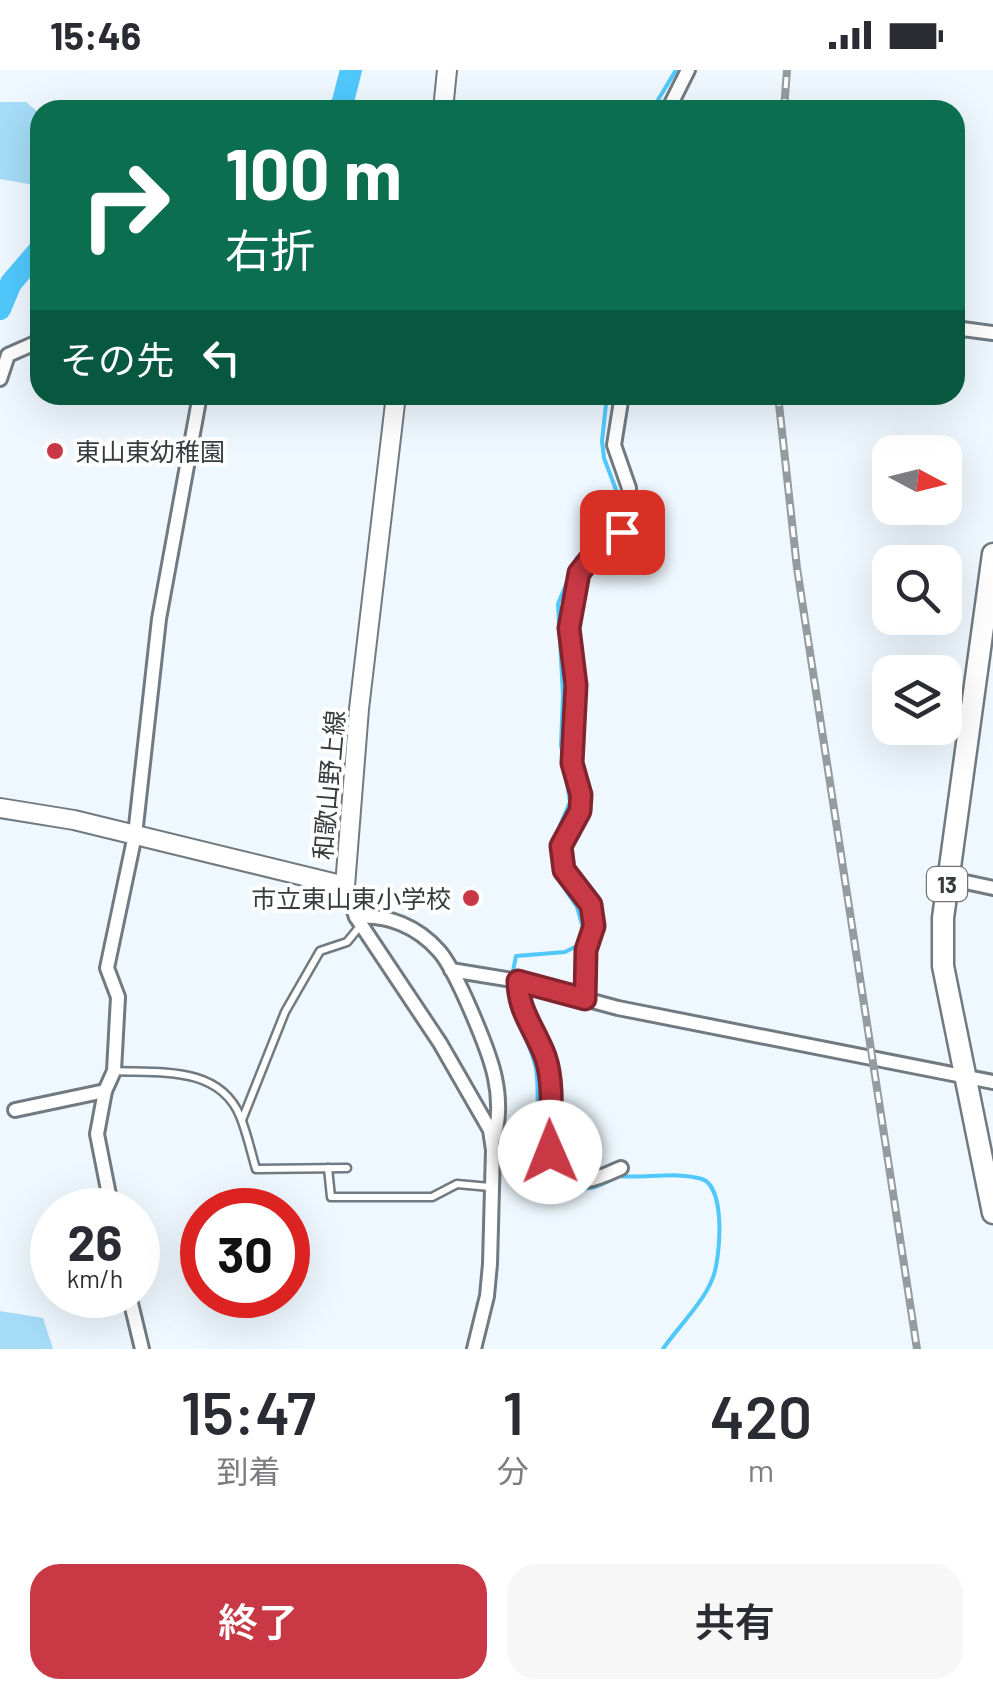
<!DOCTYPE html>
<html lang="ja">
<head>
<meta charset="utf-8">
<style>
  :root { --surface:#fff; --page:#f7f7f7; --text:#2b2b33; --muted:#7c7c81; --accent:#c83845 }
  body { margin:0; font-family:Barlow,"Noto Sans JP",sans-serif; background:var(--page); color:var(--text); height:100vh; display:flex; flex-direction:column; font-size:38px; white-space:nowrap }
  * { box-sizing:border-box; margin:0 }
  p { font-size:32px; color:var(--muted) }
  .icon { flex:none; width:55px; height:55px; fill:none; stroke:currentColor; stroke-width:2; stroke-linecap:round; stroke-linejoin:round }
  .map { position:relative; height:1279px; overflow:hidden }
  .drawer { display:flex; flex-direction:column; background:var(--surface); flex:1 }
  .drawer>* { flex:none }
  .hud { position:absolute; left:30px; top:30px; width:935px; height:305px; border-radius:30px; box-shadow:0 10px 40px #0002; background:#0b6e4f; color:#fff; overflow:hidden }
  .needle { width:65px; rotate:97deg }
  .fabs { position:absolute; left:872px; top:365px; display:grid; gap:20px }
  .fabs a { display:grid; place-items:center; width:90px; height:90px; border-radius:20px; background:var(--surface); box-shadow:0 10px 40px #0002; font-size:50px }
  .speed { position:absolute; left:30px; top:1118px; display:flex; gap:20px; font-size:50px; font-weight:700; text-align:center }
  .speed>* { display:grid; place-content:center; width:130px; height:130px; border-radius:50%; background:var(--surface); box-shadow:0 10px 40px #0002; line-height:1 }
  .speed small { font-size:25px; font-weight:400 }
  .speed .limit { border:15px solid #d22; background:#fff; color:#111 }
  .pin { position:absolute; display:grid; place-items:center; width:85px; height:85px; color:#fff; margin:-42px; border-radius:20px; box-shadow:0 5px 15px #0006 }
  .me { position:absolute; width:110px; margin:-55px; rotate:359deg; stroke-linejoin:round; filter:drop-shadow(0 0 8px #0008) }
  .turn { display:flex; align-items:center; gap:35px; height:210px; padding:0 30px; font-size:45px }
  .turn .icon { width:130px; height:130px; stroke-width:2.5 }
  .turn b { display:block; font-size:70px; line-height:85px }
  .then { display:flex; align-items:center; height:95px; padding:0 30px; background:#0003; gap:20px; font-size:38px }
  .eta { display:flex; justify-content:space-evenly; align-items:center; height:170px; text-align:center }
  .eta b { font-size:60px; font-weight:600; line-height:70px }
  .button { display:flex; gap:20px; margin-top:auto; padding:20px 30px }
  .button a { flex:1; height:115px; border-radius:30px; background:var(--accent); color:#fff; font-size:40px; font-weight:600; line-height:115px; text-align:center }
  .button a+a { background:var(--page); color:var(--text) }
  .status { display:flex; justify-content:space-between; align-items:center; height:70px; padding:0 50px; background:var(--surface); direction:ltr }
  .status svg { height:28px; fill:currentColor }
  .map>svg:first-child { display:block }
  .green { fill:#a5dcf7 }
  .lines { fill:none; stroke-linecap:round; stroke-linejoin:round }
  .stream { stroke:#50c8fc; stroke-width:4 }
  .river { stroke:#50c8fc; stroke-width:22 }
  .lane-casing { stroke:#707a80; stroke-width:11 }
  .street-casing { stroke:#707a80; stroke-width:18 }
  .secondary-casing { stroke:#707a80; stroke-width:22 }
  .primary-casing { stroke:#707a80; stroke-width:25 }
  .lane { stroke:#fff; stroke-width:6 }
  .street { stroke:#fff; stroke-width:12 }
  .secondary { stroke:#fff; stroke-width:18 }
  .primary { stroke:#fff; stroke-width:20 }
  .rail-casing { stroke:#949ca0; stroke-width:8 }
  .rail { stroke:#fff; stroke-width:4; stroke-dasharray:11; stroke-linecap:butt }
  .route-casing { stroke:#82242d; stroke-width:25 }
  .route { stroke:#c83845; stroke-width:18 }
  .poi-dot { fill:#c83845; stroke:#fff; stroke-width:4 }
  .labels { text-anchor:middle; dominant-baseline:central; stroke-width:8; stroke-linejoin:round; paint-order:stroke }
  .shield { fill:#fff; stroke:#737678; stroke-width:2.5 }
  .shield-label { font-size:22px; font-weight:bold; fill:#373c3e }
  .poi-label { font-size:25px; fill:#373c3e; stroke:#fff; text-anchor:start }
  .street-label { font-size:25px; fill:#373c3e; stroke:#fff }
</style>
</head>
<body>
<div class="status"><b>15:46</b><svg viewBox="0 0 49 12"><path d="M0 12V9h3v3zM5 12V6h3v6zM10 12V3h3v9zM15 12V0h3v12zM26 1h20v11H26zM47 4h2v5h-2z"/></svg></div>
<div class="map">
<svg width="993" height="1279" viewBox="0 0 993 1279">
  <rect width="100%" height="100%" fill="#eef8fe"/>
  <g class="green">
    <polygon points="0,32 26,32 40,44 40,116 0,109"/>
    <polygon points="0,1241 43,1248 53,1279 0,1279"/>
  </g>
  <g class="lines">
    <g class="stream">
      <polyline points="652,40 676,0"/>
      <polyline points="512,906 516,886 565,882 577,876 583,858 577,837 561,813 553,791 553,772 570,732 561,675 563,625 558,534 577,488 610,459 616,444 618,425 604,388 602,371 607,325"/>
      <path d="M511,916C509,946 531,970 536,999C542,1033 528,1080 554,1107"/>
      <path d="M561,1113C582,1124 598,1118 617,1106C644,1109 676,1101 702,1109C726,1117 721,1189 712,1210C702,1234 678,1257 663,1279"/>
    </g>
    <g class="river">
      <polyline points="336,40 342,35 351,0"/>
      <polyline points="0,239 11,213 40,179"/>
    </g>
    <g class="lane-casing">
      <g id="lane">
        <path d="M115,1001C161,1003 219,996 240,1046C247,1063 251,1082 256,1099L347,1098"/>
        <polyline points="242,1050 285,942 320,881 347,872 361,855"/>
        <polyline points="328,1098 331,1127 432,1127 457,1114 490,1117"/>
      </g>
    </g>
    <g class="street-casing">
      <g id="street">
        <polyline points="668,40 688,0"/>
        <polyline points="955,258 993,263"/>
        <polyline points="0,309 8,285 40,271"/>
        <polyline points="947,808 993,818"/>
        <polyline points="345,816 356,847 440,973 490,1060 493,1080 490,1194 487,1226 474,1279"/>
        <path d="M356,847C388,844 418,857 439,881C456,900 490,982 495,1008C499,1026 500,1052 493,1069"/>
        <polyline points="451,900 518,911 618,938 993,1012"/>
        <path d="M518,911C518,941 534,959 544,985C559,1022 546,1066 557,1104C579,1118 599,1108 621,1098"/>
        <polyline points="585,929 586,880 594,856 591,835 563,800 561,776 580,741 581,725 572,693 577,615 569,558 572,526 579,503 590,489 623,462 629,442 629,418 614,375 622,325"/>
        <polyline points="15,1040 105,1021"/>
        <polyline points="112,1140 97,1064 105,1021 114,1001 118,927 107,898 135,765 159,549 200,325"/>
        <polyline points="129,1225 142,1279"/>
      </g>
    </g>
    <g class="secondary-casing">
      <g id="secondary">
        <polyline points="443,40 447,0"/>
        <polyline points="0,738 74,750 345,816 359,639 396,325"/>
      </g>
    </g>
    <g class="primary-casing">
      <polyline id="primary" points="993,484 943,848 943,896 993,1143"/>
    </g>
    <use href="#lane" class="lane"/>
    <use href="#street" class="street"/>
    <use href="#secondary" class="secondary"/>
    <use href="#primary" class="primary"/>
    <g class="rail-casing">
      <g id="rail">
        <polyline points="784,40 787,0"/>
        <polyline points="778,325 797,498 917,1279"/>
      </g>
    </g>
    <use href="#rail" class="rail"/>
  </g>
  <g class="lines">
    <g class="route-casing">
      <path id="route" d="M550,1082C550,1052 555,1014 545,986C535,959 518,941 518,911L585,929L586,880L594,856L591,835L564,800L561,776L580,741L581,725L572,693L576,615L569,558L579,503L590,489L622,462"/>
    </g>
    <use href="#route" class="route"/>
  </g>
  <g class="poi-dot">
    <circle cx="55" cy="381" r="10"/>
    <circle cx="471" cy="828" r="10"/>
  </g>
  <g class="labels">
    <rect class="shield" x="927" y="797" width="40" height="34" rx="8"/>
    <g class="shield-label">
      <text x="947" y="814">13</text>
    </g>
    <g class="poi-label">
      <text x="75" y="381">東山東幼稚園</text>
      <text x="451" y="828" text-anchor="end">市立東山東小学校</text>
    </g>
    <g class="street-label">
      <text transform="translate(328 715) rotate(-85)">和歌山野上線</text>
    </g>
  </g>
</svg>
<div class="fabs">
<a><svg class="needle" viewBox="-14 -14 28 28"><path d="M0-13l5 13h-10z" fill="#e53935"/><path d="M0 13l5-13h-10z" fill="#7c7c81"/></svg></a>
<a><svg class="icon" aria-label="search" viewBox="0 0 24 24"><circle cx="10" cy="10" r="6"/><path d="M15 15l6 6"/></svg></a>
<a><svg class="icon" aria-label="layers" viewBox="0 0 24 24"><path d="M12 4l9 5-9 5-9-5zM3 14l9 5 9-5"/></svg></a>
</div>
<div class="speed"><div>26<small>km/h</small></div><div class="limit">30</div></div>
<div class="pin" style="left:622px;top:462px;background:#d93025"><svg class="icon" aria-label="arrive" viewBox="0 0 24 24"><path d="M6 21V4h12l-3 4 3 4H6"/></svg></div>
<svg class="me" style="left:550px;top:1082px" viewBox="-20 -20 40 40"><circle r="19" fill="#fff"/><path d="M0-13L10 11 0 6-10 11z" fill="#c83845"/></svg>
<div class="hud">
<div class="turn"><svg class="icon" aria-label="right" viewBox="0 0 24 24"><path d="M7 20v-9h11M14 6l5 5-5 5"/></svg><div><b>100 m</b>右折</div></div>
<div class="then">その先<svg class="icon" aria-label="left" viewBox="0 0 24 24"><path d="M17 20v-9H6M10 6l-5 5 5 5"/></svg></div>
</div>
</div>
<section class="drawer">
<div class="eta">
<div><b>15:47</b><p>到着</p></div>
<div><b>1</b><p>分</p></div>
<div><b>420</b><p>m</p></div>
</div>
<div class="button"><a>終了</a><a>共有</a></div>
</section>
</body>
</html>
